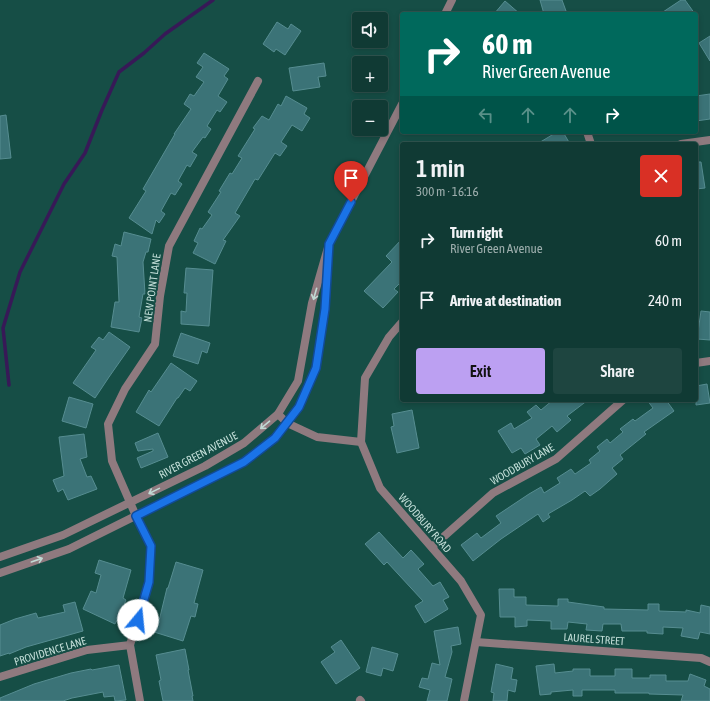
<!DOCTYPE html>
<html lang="en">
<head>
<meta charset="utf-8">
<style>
  :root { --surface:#103a34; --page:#1e4540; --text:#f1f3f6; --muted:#9cadac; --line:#30544f; --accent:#bca0f2 }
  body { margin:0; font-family:"Asap Condensed",sans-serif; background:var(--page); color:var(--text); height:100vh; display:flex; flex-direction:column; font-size:15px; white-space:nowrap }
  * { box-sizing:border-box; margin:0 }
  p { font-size:13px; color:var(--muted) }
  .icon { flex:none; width:22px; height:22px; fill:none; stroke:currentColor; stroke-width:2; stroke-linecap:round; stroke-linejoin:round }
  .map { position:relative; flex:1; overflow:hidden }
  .side { position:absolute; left:400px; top:142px; width:298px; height:260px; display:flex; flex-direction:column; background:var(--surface); border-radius:4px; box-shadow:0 2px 6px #0003,0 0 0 1px var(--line) }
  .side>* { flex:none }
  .top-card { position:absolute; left:400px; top:12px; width:298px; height:122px; border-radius:4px; box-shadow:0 2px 6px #0003,0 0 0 1px var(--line); background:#00695c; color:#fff; overflow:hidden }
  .buttons { position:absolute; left:352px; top:12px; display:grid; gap:8px }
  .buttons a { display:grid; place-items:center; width:36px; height:36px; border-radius:4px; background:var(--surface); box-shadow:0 2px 6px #0003,0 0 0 1px var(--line); font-size:20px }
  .pin { position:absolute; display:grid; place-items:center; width:34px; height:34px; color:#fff; margin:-41px -17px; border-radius:50% 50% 50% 0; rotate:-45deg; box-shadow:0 0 4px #0007 }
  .pin .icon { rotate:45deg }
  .me { position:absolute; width:44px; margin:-22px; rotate:17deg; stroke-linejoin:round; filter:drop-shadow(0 0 3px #0008) }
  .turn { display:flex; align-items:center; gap:14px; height:84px; padding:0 16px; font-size:18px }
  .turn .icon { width:52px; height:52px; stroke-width:2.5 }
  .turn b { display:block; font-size:28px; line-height:34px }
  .lanes { display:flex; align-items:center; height:38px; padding:0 16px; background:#0003; justify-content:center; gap:20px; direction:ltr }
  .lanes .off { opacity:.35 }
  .round { display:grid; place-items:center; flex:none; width:42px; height:42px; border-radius:4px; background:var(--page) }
  .head { display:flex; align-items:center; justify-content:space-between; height:68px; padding:0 16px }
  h1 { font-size:24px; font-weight:600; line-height:30px }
  .action { display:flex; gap:8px; margin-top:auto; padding:8px 16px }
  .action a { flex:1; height:46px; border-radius:4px; background:var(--accent); color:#111; font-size:16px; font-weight:600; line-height:46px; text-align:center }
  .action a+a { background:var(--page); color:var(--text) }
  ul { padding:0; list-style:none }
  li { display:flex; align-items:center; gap:12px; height:60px; padding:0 16px }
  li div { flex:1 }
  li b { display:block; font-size:15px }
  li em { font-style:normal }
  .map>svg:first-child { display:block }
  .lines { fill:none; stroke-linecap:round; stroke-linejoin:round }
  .stream { stroke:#371957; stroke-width:3.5 }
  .building { fill:#3b7377; stroke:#568d91 }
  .minor { stroke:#8f7a7f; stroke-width:8 }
  .tertiary { stroke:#8f7a7f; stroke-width:8 }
  .oneway { stroke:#c1dad4 }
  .route-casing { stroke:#114b97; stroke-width:10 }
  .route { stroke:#1a73e8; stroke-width:7 }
  .labels { text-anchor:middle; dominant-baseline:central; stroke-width:4; stroke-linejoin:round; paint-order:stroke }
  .street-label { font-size:11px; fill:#c4dfd9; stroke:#164e46 }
</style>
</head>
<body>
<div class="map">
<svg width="710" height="701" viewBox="0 0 710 701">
  <rect width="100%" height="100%" fill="#164e46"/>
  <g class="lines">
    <polyline class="stream" points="9,385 3,328 20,272 64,184 85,153 102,110 119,72 144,53 165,34 213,0"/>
  </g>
  <g class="building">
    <polygon points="540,0 562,0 566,11 557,14 544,14"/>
    <polygon points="681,0 685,0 695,14 660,14"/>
    <polygon points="505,1 520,14 494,14"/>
    <polygon points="277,22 288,29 291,24 301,31 285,55 276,49 274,52 263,44"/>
    <polygon points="710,36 710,61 699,43"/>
    <polygon points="204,53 229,69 224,76 228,79 218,96 227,102 220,112 217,110 207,126 211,129 205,138 203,137 192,152 197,155 190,167 187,165 178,181 182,184 175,195 171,193 161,211 165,214 159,223 156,220 152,234 129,218 146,191 143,189 175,134 174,134 191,109 184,104 190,94 194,96 204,82 196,77 203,67 197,63"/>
    <polygon points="324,63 326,76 318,77 320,87 293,91 289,68"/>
    <polygon points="710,94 710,119 696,121 696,96"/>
    <polygon points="286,96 307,108 304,114 310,118 302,131 292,125 281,142 287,146 280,156 275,153 258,180 255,179 235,213 240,216 223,240 226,241 215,264 193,253 198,243 194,241 200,228 202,229 212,215 208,212 221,192 219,191 230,173 232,174 242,158 238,156 255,129 253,128 262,116 269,120 278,104 281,106"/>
    <polygon points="6,115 11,158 0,159 0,116"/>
    <polygon points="557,132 563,132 570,144 537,144"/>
    <polygon points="696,162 701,162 705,188 696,189"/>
    <polygon points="124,232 151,239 148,252 146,252 143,262 145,294 143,294 139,317 142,318 139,332 111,327 115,302 119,302 117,257 112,256 115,244 121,246"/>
    <polygon points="402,239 402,281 394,289 398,292 383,308 364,291 392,262 386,256"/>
    <polygon points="186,268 213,270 209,326 181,324 181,311 186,312 187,293 184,293"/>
    <polygon points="701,311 710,312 710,340 697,339"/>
    <polygon points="109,332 130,347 109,377 95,398 73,383 96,350 91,347 99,337 103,340"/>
    <polygon points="181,333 210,343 207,353 202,351 198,364 173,356"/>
    <polygon points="171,363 197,381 190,391 185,388 178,398 177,398 159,426 136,412 149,390 151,392"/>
    <polygon points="707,384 710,403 696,405 696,386"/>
    <polygon points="69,397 93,404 86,428 62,421"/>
    <polygon points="553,400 588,400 567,416 571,420 557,432 552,426 536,439 540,445 525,454 521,448 512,453 498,431 511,423 514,429 532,418 527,412 536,405 541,410"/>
    <polygon points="647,400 666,400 674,411 644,432 646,434 620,455 623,459 612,468 617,474 600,489 590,496 585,491 572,500 548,514 550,517 543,522 538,514 501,539 473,561 461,545 477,533 481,538 501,523 496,516 529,494 541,487 544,493 560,483 557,478 571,469 575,474 591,463 589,460 600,451 597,447 607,439 610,443 623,432 620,429 633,419 635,421 653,408"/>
    <polygon points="412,410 419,448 397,453 391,427 394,426 392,414"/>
    <polygon points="158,433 168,457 141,468 137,458 153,451 153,449 138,451 135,443"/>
    <polygon points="84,434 87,457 80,459 87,477 91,476 97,489 68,500 63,489 58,492 53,480 64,476 59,437"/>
    <polygon points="379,532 403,558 411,550 424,564 418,569 433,586 440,582 449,597 443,600 448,609 425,623 415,606 423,601 387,562 384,565 365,544"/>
    <polygon points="99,560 131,570 123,598 126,600 115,624 83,609 91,591 96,593 101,575 95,573"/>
    <polygon points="176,562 203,570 194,603 198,604 195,617 191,616 183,641 154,632 157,620 159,621 167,588 168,588"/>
    <polygon points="499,589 514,589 514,597 526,597 526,605 558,606 558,599 568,599 568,602 604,607 604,609 648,610 648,604 659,604 659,611 686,612 686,610 700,613 701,605 710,607 710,634 700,632 698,639 681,636 683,628 663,627 663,634 647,633 647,631 622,631 621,624 603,624 602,631 586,630 587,624 568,622 567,629 551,629 551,621 527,620 527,626 515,627 515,617 500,617"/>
    <polygon points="75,602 83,631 26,647 9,654 9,653 0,656 0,625 15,619 36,613 38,618 65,612 63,605"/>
    <polygon points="458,627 461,644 451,646 452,652 445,677 452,679 447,701 427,701 430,690 419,687 422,678 428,679 432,663 440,665 434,631"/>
    <polygon points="341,640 360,668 336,684 321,662 335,652 331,647"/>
    <polygon points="372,647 398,654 393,671 383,668 381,676 366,672"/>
    <polygon points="185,649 189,670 188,670 193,696 192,696 193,701 163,701 159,681 161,680 156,655"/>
    <polygon points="496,664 513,668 511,679 517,680 515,692 508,690 507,701 493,701 494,693 491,692"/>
    <polygon points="554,664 555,673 573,671 573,669 590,669 590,676 615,676 615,669 632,669 632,678 650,678 650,675 666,675 666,681 688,681 690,674 706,680 704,686 710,689 710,701 681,701 683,695 649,694 649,693 615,693 615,690 582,690 582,696 573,696 573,690 551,692 551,694 540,695 536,666"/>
    <polygon points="119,665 126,700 115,701 114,696 104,697 103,692 72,698 63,701 0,701 0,698 34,684 71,673 91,669 92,670"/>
  </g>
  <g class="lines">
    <g class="minor">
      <polyline points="587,132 591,144"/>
      <polyline points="681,144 710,140"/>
      <polyline points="696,363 710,361"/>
      <polyline points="278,414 287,423 317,437 361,442 380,488 461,581 481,615 464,701"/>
      <polyline points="361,442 365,378 389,337 402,322"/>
      <polyline points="432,547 493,493 556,459 623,400"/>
      <polyline points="476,642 701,658 710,662"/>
      <polyline points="0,677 87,650 130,645"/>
      <polyline points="360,700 361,701"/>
      <polyline points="140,701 130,645 149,582 151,546 136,516 112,461 108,424 125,389 155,344 160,296 169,246 258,81"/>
    </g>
    <g class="tertiary">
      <polyline points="445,14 452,0"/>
      <polyline points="0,557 63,535 205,466 244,443 278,414 298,381 312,303 329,244 402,104"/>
      <polyline points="0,573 69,549 244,462 275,438 299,407 316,368 325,309 328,260"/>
    </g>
  </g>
  <defs><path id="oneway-shaft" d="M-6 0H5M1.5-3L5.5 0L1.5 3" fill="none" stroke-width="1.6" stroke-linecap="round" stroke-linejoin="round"/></defs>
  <g class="oneway">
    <use href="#oneway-shaft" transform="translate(315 294) rotate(106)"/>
    <use href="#oneway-shaft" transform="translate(265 425) rotate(140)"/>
    <use href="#oneway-shaft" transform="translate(154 491) rotate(154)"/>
    <use href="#oneway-shaft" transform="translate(37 560) rotate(-19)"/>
  </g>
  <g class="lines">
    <g class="route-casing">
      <polyline id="route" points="138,620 149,582 151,546 136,516 244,462 275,438 299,407 316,368 325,309 329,244 351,202"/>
    </g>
    <use href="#route" class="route"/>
  </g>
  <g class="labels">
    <g class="street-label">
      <text transform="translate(152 288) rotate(-82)">NEW POINT LANE</text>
      <text transform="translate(198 455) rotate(-28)">RIVER GREEN AVENUE</text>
      <text transform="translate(522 464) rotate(-30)">WOODBURY LANE</text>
      <text transform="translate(425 523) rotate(49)">WOODBURY ROAD</text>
      <text transform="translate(594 639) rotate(4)">LAUREL STREET</text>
      <text transform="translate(50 651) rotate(-17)">PROVIDENCE LANE</text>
    </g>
  </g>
</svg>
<div class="buttons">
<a><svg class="icon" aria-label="sound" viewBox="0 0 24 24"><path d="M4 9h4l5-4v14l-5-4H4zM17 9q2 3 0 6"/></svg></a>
<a>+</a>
<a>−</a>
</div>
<div class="pin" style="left:351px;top:202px;background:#d93025"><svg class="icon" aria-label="arrive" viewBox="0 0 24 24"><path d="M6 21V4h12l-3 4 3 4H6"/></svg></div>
<svg class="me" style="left:138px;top:620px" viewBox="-20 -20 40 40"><circle r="19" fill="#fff"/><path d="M0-13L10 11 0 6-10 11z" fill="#1a73e8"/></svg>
<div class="top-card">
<div class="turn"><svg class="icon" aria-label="right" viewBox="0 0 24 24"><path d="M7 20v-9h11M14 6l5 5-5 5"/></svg><div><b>60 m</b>River Green Avenue</div></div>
<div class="lanes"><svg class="icon off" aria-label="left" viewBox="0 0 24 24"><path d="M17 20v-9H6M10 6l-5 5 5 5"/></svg><svg class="icon off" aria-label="ahead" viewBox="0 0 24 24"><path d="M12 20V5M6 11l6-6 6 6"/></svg><svg class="icon off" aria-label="ahead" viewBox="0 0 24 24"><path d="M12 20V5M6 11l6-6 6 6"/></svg><svg class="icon" aria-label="right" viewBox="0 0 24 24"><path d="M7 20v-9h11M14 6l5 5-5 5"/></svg></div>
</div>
<section class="side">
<div class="head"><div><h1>1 min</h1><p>300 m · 16:16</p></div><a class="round" style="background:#d93025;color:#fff"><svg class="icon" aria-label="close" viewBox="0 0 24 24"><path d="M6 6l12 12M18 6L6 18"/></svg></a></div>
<ul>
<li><svg class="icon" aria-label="right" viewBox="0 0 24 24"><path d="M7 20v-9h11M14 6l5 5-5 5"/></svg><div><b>Turn right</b><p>River Green Avenue</p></div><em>60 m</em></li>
<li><svg class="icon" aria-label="arrive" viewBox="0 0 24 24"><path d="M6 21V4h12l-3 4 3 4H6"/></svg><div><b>Arrive at destination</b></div><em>240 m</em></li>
</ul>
<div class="action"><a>Exit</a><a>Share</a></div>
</section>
</div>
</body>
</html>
